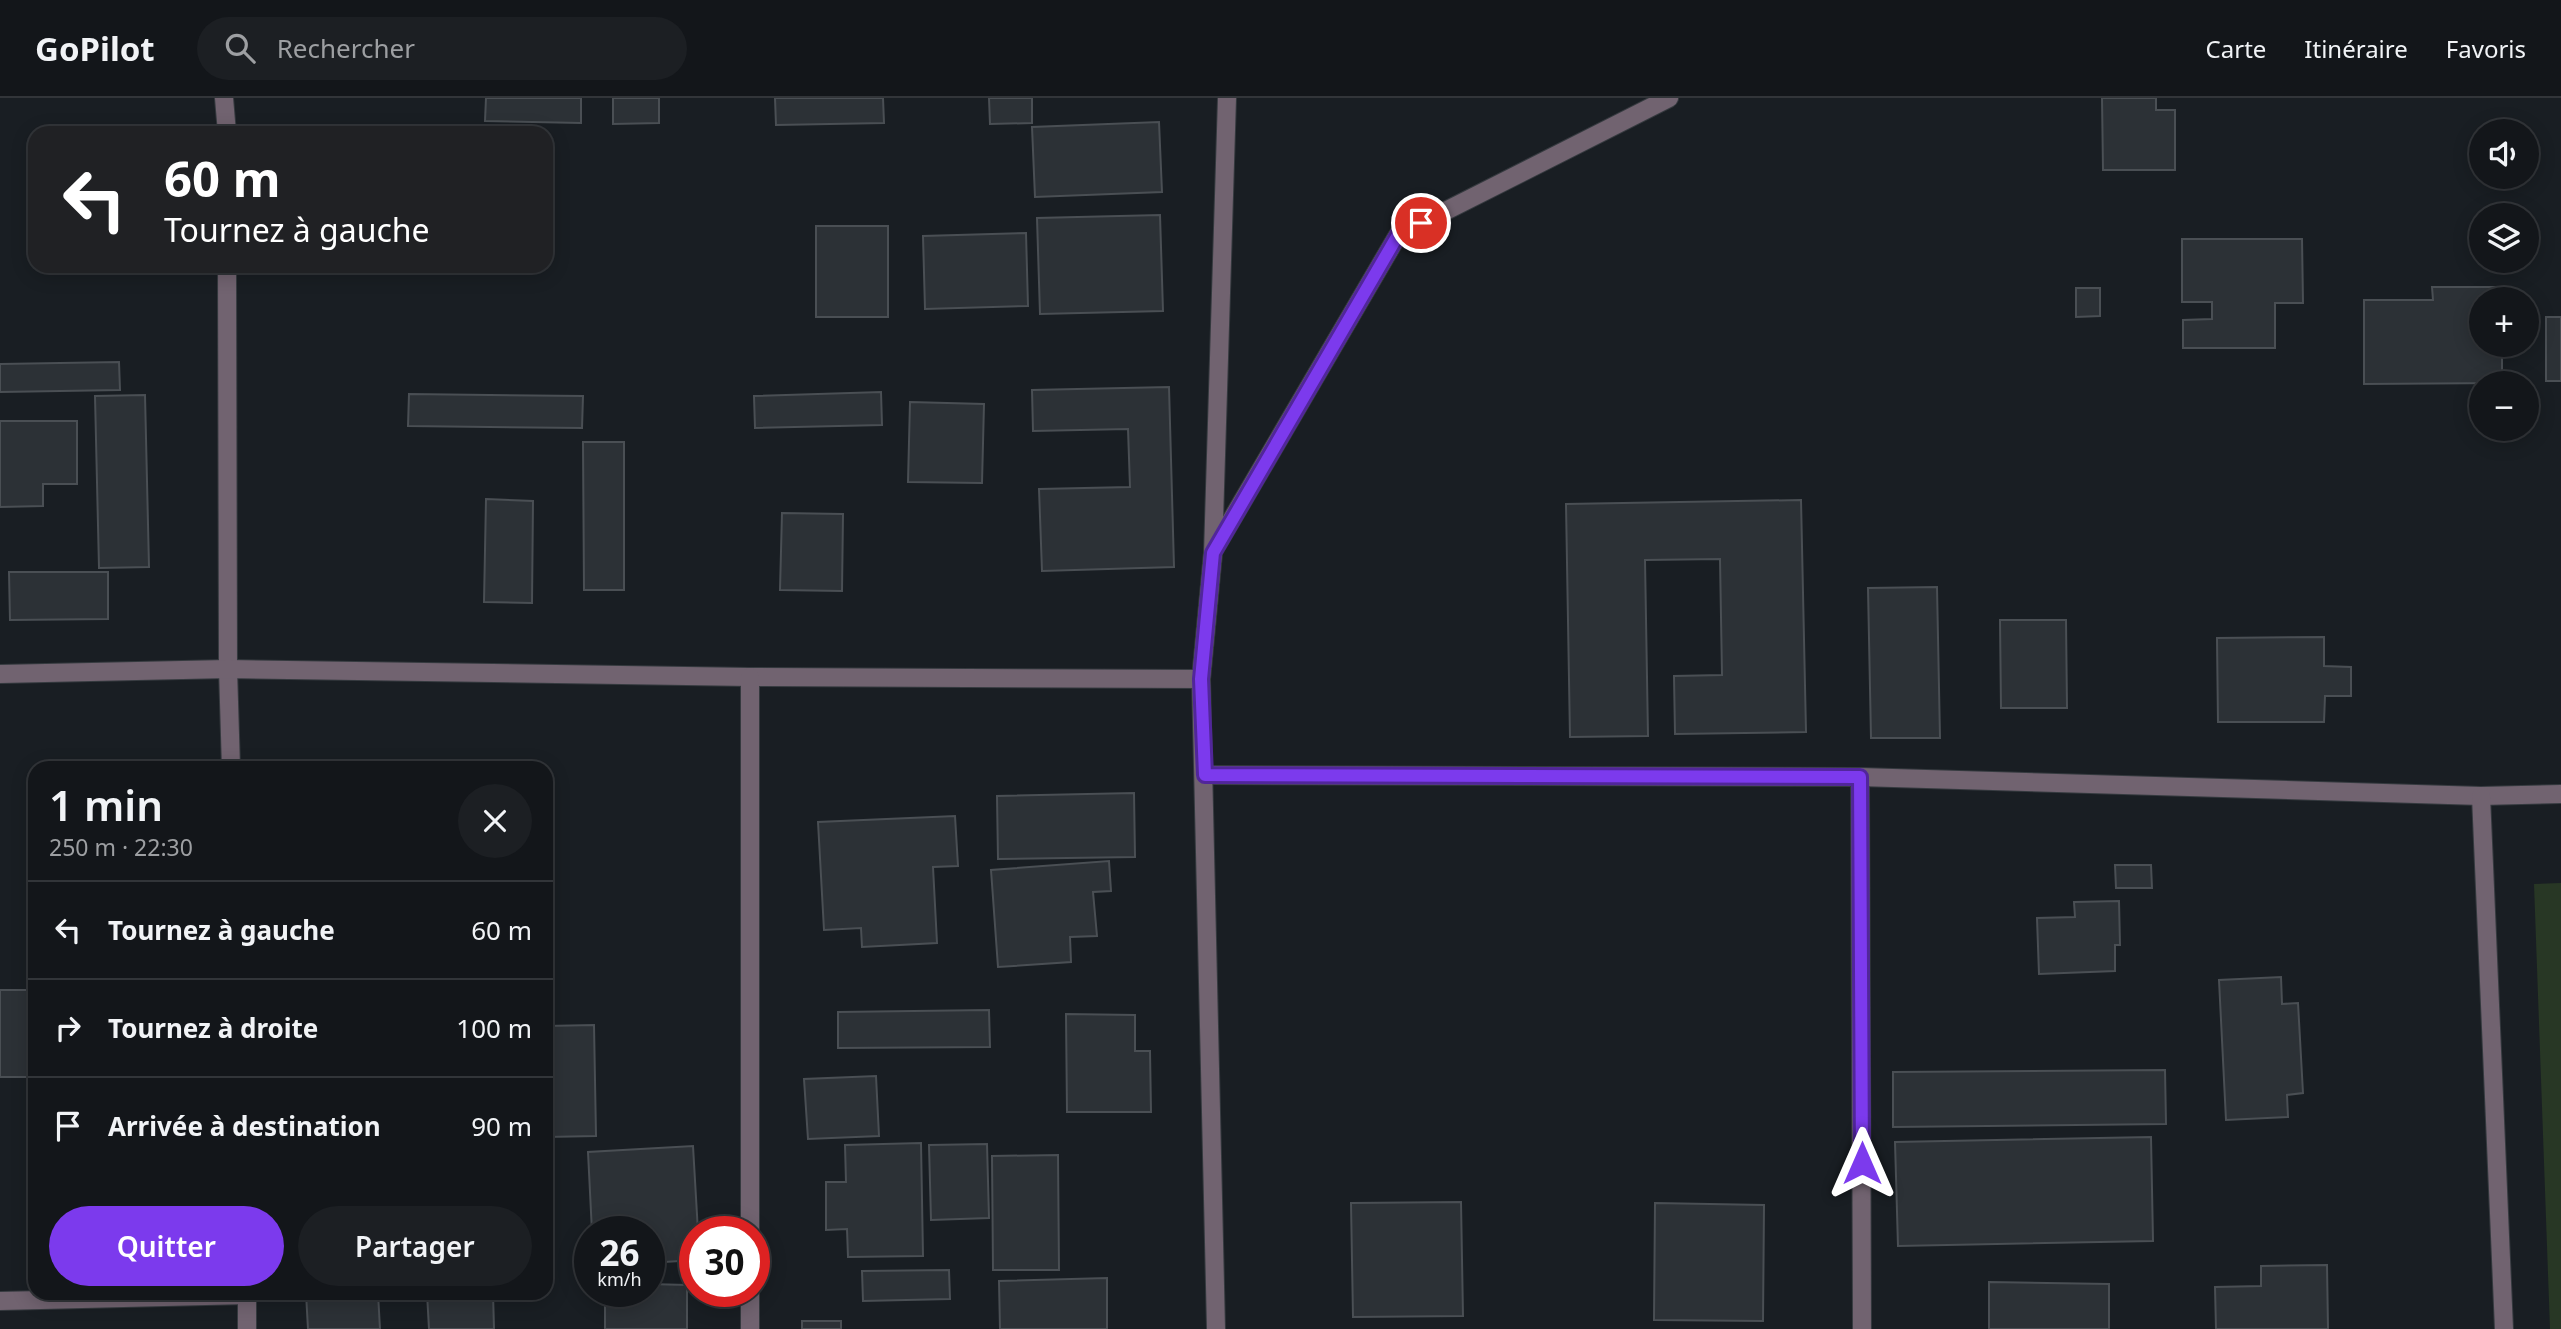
<!DOCTYPE html>
<html lang="fr">
<head>
<meta charset="utf-8">
<style>
  :root { --surface:#13161a; --page:#1c1f23; --text:#f1f3f6; --muted:#9d9fa2; --line:#323539; --accent:#7c3aed }
  body { margin:0; font-family:"Noto Sans",sans-serif; background:var(--page); color:var(--text); height:100vh; display:flex; flex-direction:column; font-size:26px; white-space:nowrap }
  * { box-sizing:border-box; margin:0 }
  p { font-size:23px; color:var(--muted) }
  .icon { flex:none; width:38px; height:38px; fill:none; stroke:currentColor; stroke-width:2; stroke-linecap:round; stroke-linejoin:round }
  .map { position:relative; flex:1; overflow:hidden }
  .panel { position:absolute; left:28px; top:663px; width:525px; height:539px; display:flex; flex-direction:column; background:var(--surface); border-radius:21px; box-shadow:0 4px 18px #0003,0 0 0 2px var(--line) }
  .panel>* { flex:none }
  .guide { position:absolute; left:28px; top:28px; width:525px; height:147px; border-radius:21px; box-shadow:0 4px 18px #0003,0 0 0 2px var(--line); background:#202124; color:#fff; overflow:hidden }
  .fabs { position:absolute; left:2469px; top:21px; display:grid; gap:14px }
  .fabs a { display:grid; place-items:center; width:70px; height:70px; border-radius:50%; background:var(--surface); box-shadow:0 4px 18px #0003,0 0 0 2px var(--line); font-size:35px }
  .speed { position:absolute; left:574px; top:1118px; display:flex; gap:14px; font-size:35px; font-weight:700; text-align:center }
  .speed>* { display:grid; place-content:center; width:91px; height:91px; border-radius:50%; background:var(--surface); box-shadow:0 4px 18px #0003,0 0 0 2px var(--line); line-height:1 }
  .speed small { font-size:18px; font-weight:400 }
  .speed .limit { border:10px solid #d22; background:#fff; color:#111 }
  .pin { position:absolute; display:grid; place-items:center; width:60px; height:60px; color:#fff; margin:-30px; border:4px solid #fff; border-radius:50%; box-shadow:0 2px 7px #0007 }
  .me { position:absolute; width:77px; margin:-38px; rotate:0deg; stroke-linejoin:round; filter:drop-shadow(0 0 5px #0008) }
  .turn { display:flex; align-items:center; gap:24px; height:147px; padding:0 21px; font-size:32px }
  .turn .icon { width:91px; height:91px; stroke-width:2.5 }
  .turn b { display:block; font-size:49px; line-height:60px }
  .round { display:grid; place-items:center; flex:none; width:74px; height:74px; border-radius:37px; background:var(--page) }
  .overview { display:flex; align-items:center; justify-content:space-between; height:119px; padding:0 21px }
  h1 { font-size:42px; font-weight:600; line-height:52px }
  .action { display:flex; gap:14px; margin-top:auto; padding:14px 21px }
  .action a { flex:1; height:80px; border-radius:42px; background:var(--accent); color:#fff; font-size:28px; font-weight:600; line-height:80px; text-align:center }
  .action a+a { background:var(--page); color:var(--text) }
  ul { padding:0; list-style:none }
  li { display:flex; align-items:center; gap:21px; height:98px; padding:0 21px; border-top:2px solid var(--line) }
  li div { flex:1 }
  li b { display:block; font-size:26px }
  li em { font-style:normal }
  header { display:flex; align-items:center; gap:42px; box-sizing:border-box; height:98px; padding:0 35px; background:var(--surface); border-bottom:2px solid var(--line) }
  header strong { font-size:33px }
  nav { display:flex; gap:38px; margin-inline-start:auto; font-size:24px }
  .search { width:490px; height:63px; background:var(--page); display:flex; align-items:center; gap:18px; box-sizing:border-box; padding:0 24px; border-radius:38px; color:var(--muted); font-size:26px }
  .map>svg:first-child { display:block }
  .green { fill:#283725 }
  .building { fill:#2c3136; stroke:#4a4f54; stroke-width:2 }
  .lines { fill:none; stroke-linecap:round; stroke-linejoin:round }
  .minor-casing { stroke:#353a3f; stroke-width:20 }
  .minor { stroke:#716370; stroke-width:18 }
  .route-casing { stroke:#51269a; stroke-width:18 }
  .route { stroke:#7c3aed; stroke-width:12 }
</style>
</head>
<body>
<header>
<strong>GoPilot</strong>
<div class="search"><svg class="icon" aria-label="search" viewBox="0 0 24 24"><circle cx="10" cy="10" r="6"/><path d="M15 15l6 6"/></svg>Rechercher</div>
<nav><a>Carte</a><a>Itinéraire</a><a>Favoris</a></nav>
</header>
<div class="map">
<svg width="2561" height="1231" viewBox="0 0 2561 1231">
  <rect width="100%" height="100%" fill="#191e23"/>
  <polygon class="green" points="2561,785 2561,1231 2550,1231 2534,786"/>
  <g class="building">
    <polygon points="486,0 581,0 581,25 485,23"/>
    <polygon points="613,0 659,0 659,25 613,26"/>
    <polygon points="775,0 883,0 884,25 776,27"/>
    <polygon points="989,0 1032,0 1032,25 990,26"/>
    <polygon points="2102,0 2156,0 2156,12 2175,12 2175,72 2103,72"/>
    <polygon points="1159,24 1162,94 1035,99 1032,29"/>
    <polygon points="1160,117 1163,213 1040,216 1037,120"/>
    <rect x="816" y="128" width="72" height="91"/>
    <polygon points="1026,135 1028,208 925,211 923,138"/>
    <polygon points="2182,141 2302,141 2303,205 2275,205 2275,250 2183,250 2183,222 2212,221 2212,204 2182,204"/>
    <polygon points="2432,189 2502,189 2502,201 2482,201 2482,247 2502,247 2502,285 2364,286 2364,202 2433,202"/>
    <polygon points="2076,190 2100,190 2100,218 2076,219"/>
    <rect x="2546" y="219" width="15" height="64"/>
    <polygon points="119,264 120,292 0,294 0,266"/>
    <polygon points="1169,289 1174,469 1042,473 1039,391 1130,389 1128,331 1033,333 1032,292"/>
    <polygon points="881,294 882,327 755,330 754,298"/>
    <polygon points="409,296 583,298 582,330 408,328"/>
    <polygon points="145,297 149,469 99,470 95,298"/>
    <polygon points="910,304 984,306 982,385 908,384"/>
    <polygon points="0,323 77,323 77,386 43,386 43,408 0,409"/>
    <polygon points="583,344 624,344 624,492 584,492"/>
    <polygon points="486,401 533,403 532,505 484,504"/>
    <polygon points="1801,402 1806,634 1675,636 1674,578 1722,577 1720,461 1645,462 1648,638 1570,639 1566,406"/>
    <polygon points="782,415 843,416 842,493 780,492"/>
    <polygon points="9,474 108,474 108,521 10,522"/>
    <polygon points="1937,489 1940,640 1871,640 1868,490"/>
    <polygon points="2000,522 2066,522 2067,610 2001,610"/>
    <polygon points="2324,539 2324,568 2351,569 2351,598 2325,598 2324,624 2218,624 2217,540"/>
    <polygon points="1134,695 1135,759 998,761 997,698"/>
    <polygon points="955,718 958,768 933,769 937,845 862,849 861,830 824,832 818,724"/>
    <polygon points="1109,763 1111,793 1093,794 1097,838 1070,839 1071,864 998,869 991,772"/>
    <polygon points="2115,767 2151,767 2152,790 2116,790"/>
    <polygon points="2119,803 2120,847 2115,847 2115,873 2039,876 2037,820 2075,819 2074,804"/>
    <polygon points="2281,879 2282,906 2298,905 2303,995 2287,997 2288,1019 2226,1022 2219,882"/>
    <rect x="0" y="892" width="35" height="87"/>
    <polygon points="989,912 990,949 838,950 838,914"/>
    <polygon points="1066,916 1135,917 1135,953 1150,953 1151,1014 1067,1014"/>
    <polygon points="594,927 596,1038 546,1039 546,928"/>
    <polygon points="2165,972 2166,1026 1893,1029 1893,974"/>
    <polygon points="876,978 879,1038 808,1041 804,981"/>
    <polygon points="2151,1039 2153,1143 1898,1148 1895,1044"/>
    <polygon points="921,1045 923,1158 848,1159 847,1131 826,1132 826,1084 846,1084 845,1047"/>
    <polygon points="987,1046 989,1120 931,1122 929,1047"/>
    <polygon points="693,1048 698,1134 695,1134 695,1162 649,1165 649,1134 592,1134 588,1054"/>
    <polygon points="1058,1057 1059,1172 993,1172 992,1058"/>
    <polygon points="1461,1104 1463,1218 1353,1219 1351,1105"/>
    <polygon points="1655,1105 1764,1107 1763,1223 1654,1222"/>
    <polygon points="2327,1167 2328,1231 2216,1231 2215,1189 2261,1188 2261,1168"/>
    <polygon points="949,1172 950,1201 863,1203 862,1173"/>
    <polygon points="1107,1180 1107,1231 1000,1231 999,1183"/>
    <polygon points="1989,1184 2109,1186 2109,1231 1989,1231"/>
    <polygon points="649,1186 687,1187 687,1231 605,1231 605,1194 649,1194"/>
    <polygon points="306,1195 378,1195 380,1231 308,1231"/>
    <polygon points="427,1195 493,1195 494,1231 429,1231"/>
    <rect x="802" y="1223" width="39" height="8"/>
  </g>
  <g class="lines">
    <g class="minor-casing">
      <g id="minor">
        <polyline points="224,0 227,35"/>
        <polyline points="227,168 228,571 231,670"/>
        <polyline points="1214,452 1398,137 1669,0"/>
        <polyline points="0,576 228,571 750,579 1201,581"/>
        <polyline points="750,579 750,1134"/>
        <polyline points="1205,677 1860,679 2481,698 2561,696"/>
        <polyline points="1860,679 1862,1231"/>
        <polyline points="2481,698 2504,1231"/>
        <polyline points="750,1194 750,1231"/>
        <polyline points="0,1203 247,1197"/>
        <polyline points="247,1231 247,1195"/>
        <polyline points="1216,1231 1201,581 1213,455 1227,0"/>
      </g>
    </g>
    <use href="#minor" class="minor"/>
  </g>
  <g class="lines">
    <g class="route-casing">
      <polyline id="route" points="1421,125 1398,137 1213,455 1201,581 1205,677 1860,679 1862,1065"/>
    </g>
    <use href="#route" class="route"/>
  </g>
</svg>
<div class="fabs">
<a><svg class="icon" aria-label="sound" viewBox="0 0 24 24"><path d="M4 9h4l5-4v14l-5-4H4zM17 9q2 3 0 6"/></svg></a>
<a><svg class="icon" aria-label="layers" viewBox="0 0 24 24"><path d="M12 4l9 5-9 5-9-5zM3 14l9 5 9-5"/></svg></a>
<a>+</a>
<a>−</a>
</div>
<div class="speed"><div>26<small>km/h</small></div><div class="limit">30</div></div>
<div class="pin" style="left:1421px;top:125px;background:#d93025"><svg class="icon" aria-label="arrive" viewBox="0 0 24 24"><path d="M6 21V4h12l-3 4 3 4H6"/></svg></div>
<svg class="me" style="left:1862px;top:1065px" viewBox="-20 -20 40 40"><path d="M0-17L14 15 0 8-14 15z" fill="#7c3aed" stroke="#fff" stroke-width="4"/></svg>
<div class="guide">
<div class="turn"><svg class="icon" aria-label="left" viewBox="0 0 24 24"><path d="M17 20v-9H6M10 6l-5 5 5 5"/></svg><div><b>60 m</b>Tournez à gauche</div></div>
</div>
<section class="panel">
<div class="overview"><div><h1>1 min</h1><p>250 m · 22:30</p></div><a class="round"><svg class="icon" aria-label="close" viewBox="0 0 24 24"><path d="M6 6l12 12M18 6L6 18"/></svg></a></div>
<ul>
<li><svg class="icon" aria-label="left" viewBox="0 0 24 24"><path d="M17 20v-9H6M10 6l-5 5 5 5"/></svg><div><b>Tournez à gauche</b></div><em>60 m</em></li>
<li><svg class="icon" aria-label="right" viewBox="0 0 24 24"><path d="M7 20v-9h11M14 6l5 5-5 5"/></svg><div><b>Tournez à droite</b></div><em>100 m</em></li>
<li><svg class="icon" aria-label="arrive" viewBox="0 0 24 24"><path d="M6 21V4h12l-3 4 3 4H6"/></svg><div><b>Arrivée à destination</b></div><em>90 m</em></li>
</ul>
<div class="action"><a>Quitter</a><a>Partager</a></div>
</section>
</div>
</body>
</html>
